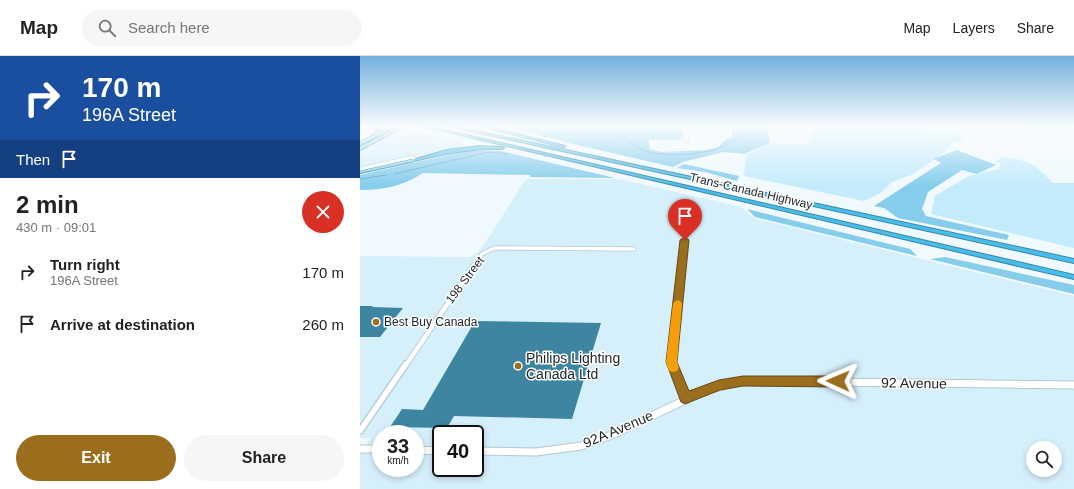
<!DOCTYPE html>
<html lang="en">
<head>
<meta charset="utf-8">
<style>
  :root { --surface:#fff; --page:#f6f6f6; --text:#222; --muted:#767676; --line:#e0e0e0; --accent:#9b6e1e }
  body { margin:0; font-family:Helvetica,sans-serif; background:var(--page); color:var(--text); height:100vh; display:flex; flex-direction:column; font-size:15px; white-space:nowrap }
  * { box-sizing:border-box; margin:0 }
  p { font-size:13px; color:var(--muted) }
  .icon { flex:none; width:22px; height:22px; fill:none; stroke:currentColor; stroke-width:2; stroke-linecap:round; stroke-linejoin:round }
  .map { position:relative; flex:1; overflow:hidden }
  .side { display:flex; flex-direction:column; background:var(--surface); width:360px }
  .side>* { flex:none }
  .top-card { background:#1a4fa0; color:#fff; overflow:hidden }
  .controls { position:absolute; left:666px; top:385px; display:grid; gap:8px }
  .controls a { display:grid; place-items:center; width:36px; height:36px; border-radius:50%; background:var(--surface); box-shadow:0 2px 6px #0003; font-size:20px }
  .speed { position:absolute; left:12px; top:369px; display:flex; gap:8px; font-size:20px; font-weight:700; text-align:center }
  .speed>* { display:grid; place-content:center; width:52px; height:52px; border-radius:50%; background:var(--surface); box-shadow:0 2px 6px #0003; line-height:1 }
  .speed small { font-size:10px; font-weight:400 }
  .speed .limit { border:2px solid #111; border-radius:6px; background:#fff; color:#111 }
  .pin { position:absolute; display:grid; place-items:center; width:34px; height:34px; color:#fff; margin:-41px -17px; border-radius:50% 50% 50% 0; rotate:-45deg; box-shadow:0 0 4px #0007 }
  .pin .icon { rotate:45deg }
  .me { position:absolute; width:44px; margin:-22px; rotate:271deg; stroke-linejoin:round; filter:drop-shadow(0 0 3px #0008) }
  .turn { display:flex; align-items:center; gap:14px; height:84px; padding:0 16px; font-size:18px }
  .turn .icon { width:52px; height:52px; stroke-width:2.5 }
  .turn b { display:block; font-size:28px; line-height:34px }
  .then { display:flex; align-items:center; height:38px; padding:0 16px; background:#0003; gap:8px; font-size:15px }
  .round { display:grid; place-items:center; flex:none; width:42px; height:42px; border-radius:21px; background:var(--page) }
  .overview { display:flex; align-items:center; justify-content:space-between; height:68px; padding:0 16px }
  h1 { font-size:24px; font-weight:700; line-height:30px }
  .button { display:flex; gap:8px; margin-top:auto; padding:8px 16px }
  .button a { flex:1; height:46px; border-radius:24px; background:var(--accent); color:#fff; font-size:16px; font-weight:700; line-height:46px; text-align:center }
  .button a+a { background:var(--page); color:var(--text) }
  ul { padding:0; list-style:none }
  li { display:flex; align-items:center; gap:12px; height:52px; padding:0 16px }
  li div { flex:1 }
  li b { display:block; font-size:15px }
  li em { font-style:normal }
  header { display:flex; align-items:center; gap:24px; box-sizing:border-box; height:56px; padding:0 20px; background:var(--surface); border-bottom:1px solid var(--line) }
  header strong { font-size:19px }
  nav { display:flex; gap:22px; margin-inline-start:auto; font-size:14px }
  .search { width:280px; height:36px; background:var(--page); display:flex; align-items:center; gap:10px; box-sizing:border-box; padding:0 14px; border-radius:22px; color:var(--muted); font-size:15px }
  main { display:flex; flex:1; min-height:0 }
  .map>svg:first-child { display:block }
  .built { fill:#d5effb; fill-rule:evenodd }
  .green { fill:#c4ebfc }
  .forest { fill:#86cdec }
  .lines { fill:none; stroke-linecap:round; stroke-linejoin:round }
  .stream { stroke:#63aac8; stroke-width:1 }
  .building { fill:#3e85a2 }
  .minor-far3-casing { stroke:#b1c9d3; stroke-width:4.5 }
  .minor-far2-casing { stroke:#b1c9d3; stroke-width:5 }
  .minor-far1-casing { stroke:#b1c9d3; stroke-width:6 }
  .minor-casing { stroke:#b1c9d3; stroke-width:8 }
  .tertiary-casing { stroke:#b1c9d3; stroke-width:9 }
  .primary-casing { stroke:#3987a5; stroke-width:2 }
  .motorway-casing { stroke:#3987a5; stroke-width:2 }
  .minor-far3 { stroke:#fff; stroke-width:3 }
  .minor-far2 { stroke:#fff; stroke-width:3.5 }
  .minor-far1 { stroke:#fff; stroke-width:4.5 }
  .minor { stroke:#fff; stroke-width:5.5 }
  .tertiary { stroke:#fff; stroke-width:7 }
  .primary { fill:#92d7f2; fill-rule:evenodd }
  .motorway { fill:#49bde9; fill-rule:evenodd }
  .route { fill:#9b6e1e; stroke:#654814 }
  .slow { fill:#f59e0b }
  .poi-dot { fill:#9b6e1e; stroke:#fff; stroke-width:1.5 }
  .labels { text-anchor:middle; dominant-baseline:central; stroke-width:3; stroke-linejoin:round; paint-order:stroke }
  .street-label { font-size:12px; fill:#1a2327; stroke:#fff }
  .poi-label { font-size:12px; fill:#1a2327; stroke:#fff; text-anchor:start }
  .near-poi-label { font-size:14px; fill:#1a2327; stroke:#fff; text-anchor:start }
  .near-street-label { font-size:14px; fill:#1a2327; stroke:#fff }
</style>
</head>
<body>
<header>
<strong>Map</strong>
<div class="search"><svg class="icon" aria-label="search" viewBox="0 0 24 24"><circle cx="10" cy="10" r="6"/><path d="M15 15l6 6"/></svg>Search here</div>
<nav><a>Map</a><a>Layers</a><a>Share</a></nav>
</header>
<main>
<section class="side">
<div class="top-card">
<div class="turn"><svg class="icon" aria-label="right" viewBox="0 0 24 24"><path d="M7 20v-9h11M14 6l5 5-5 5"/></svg><div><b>170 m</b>196A Street</div></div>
<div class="then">Then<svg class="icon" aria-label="arrive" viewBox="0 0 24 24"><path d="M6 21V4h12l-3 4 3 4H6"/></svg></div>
</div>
<div class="overview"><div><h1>2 min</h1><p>430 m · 09:01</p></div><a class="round" style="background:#d93025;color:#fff"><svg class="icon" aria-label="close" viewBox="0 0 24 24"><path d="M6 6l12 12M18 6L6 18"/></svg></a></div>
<ul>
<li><svg class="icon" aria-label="right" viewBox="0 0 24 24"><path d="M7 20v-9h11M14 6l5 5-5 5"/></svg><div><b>Turn right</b><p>196A Street</p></div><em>170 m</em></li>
<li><svg class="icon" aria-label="arrive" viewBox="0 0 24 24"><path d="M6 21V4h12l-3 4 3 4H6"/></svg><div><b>Arrive at destination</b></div><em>260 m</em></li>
</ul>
<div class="button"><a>Exit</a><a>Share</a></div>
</section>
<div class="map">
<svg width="714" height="433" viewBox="0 0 714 433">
  <rect width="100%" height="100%" fill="#f0f9fe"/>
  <g class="built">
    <polygon points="50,74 100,86 107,91 0,111 0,96 24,84"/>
    <path d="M166,123H259L381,151L393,162L714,240V433H0V397L11,382H0V200L111,201L122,192ZM21,378H55V412H21ZM81,378H115V412H81ZM673,392H695V414H673Z"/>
  </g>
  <g class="green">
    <polygon points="458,72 594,76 603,81 602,84 591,87 591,91 554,118 532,126 519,138 504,145 384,120 386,99 412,87 445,89 452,83 451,76"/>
    <path d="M643,101C670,105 674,107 693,127H714V192L571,158L575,140L609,120L639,113L641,107L636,105Z"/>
  </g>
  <g class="forest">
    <polygon points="158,70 258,70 282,72 283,70 323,70 322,84 289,84 290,93 301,96 346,94 358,91 365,84 372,80 372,70 406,70 408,72 410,87 384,98 363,96 323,106 313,111 213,88 150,71"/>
    <polygon points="597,94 636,109 617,118 602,114 568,136 562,153 566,160 649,179 647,184 538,162 524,152 514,150 581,107 573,103"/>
    <path d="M105,95H141L255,122L170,121V119L63,117C43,130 24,134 0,134V119Z"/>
    <polygon points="324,108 379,120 377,125 345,116 317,112"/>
    <polygon points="387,153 550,193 557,200 395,161"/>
    <polygon points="585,201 714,229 714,238 570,203"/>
  </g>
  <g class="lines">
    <g class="stream">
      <path d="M183,81C204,75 231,73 253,78C266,81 274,91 286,95C304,101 338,99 356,93C363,91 370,86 377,81L380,70"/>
      <polyline points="34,118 129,96 149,98"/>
      <polyline points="0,123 26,119"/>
    </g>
  </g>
  <g class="building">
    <polygon points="0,250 13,250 12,251 43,252 20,281 0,281"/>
    <polygon points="115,265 241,267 212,363 94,360 87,372 30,371 42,353 63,354"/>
  </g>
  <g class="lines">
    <g class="minor-far3-casing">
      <g id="minor-far3">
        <polyline points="326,85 328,70"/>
        <polyline points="0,113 53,101 54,104"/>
      </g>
    </g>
    <g class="minor-far2-casing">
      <g id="minor-far2">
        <polyline points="114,210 122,198 134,192 274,193"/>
        <polyline points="322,210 325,184"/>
      </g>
    </g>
    <g class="minor-far1-casing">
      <g id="minor-far1">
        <polyline points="46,309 114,209"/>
        <polyline points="313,309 322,209"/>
      </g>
    </g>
    <g class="minor-casing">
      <g id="minor">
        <polyline points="313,308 325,342"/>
        <polyline points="0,375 46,308"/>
      </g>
    </g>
    <g class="tertiary-casing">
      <g id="tertiary">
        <polyline points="0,393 21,393"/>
        <polyline points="55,394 81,395"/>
        <polyline points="115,395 176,396 221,390 254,378 344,335 383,325 714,329"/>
      </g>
    </g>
    <g class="primary-casing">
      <g id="primary">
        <polygon points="41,70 45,70 0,94 0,91"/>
        <polygon points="26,73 29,74 0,89 0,86"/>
        <polygon points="54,103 55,103 55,105 0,117 0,115"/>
      </g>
    </g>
    <g class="motorway-casing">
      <g id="motorway">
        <polygon points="12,70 17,70 21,73 16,81 12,80 17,73"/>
        <polygon points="62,70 68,70 714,219 714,223"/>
        <polygon points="87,70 94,70 714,203 714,207"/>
        <polygon points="119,70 125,70 205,90 203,91"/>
        <path d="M120,90L142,91L144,92L142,93C111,92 83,98 54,105L52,104L87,94Z"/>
      </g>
    </g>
    <use href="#minor-far3" class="minor-far3"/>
    <use href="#minor-far2" class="minor-far2"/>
    <use href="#minor-far1" class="minor-far1"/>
    <use href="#minor" class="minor"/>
    <use href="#tertiary" class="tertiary"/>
    <use href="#primary" class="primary"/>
    <use href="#motorway" class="motorway"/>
  </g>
  <linearGradient id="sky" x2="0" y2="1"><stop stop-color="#73b0db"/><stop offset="0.54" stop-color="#f8fcff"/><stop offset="1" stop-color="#f8fcff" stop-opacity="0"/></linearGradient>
  <rect width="714" height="130" fill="url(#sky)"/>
  <polygon class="route" points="325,181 329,184 317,306 329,335 359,324 383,320 478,320 482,322 484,325 482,329 478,331 383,330 360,334 325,348 321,346 306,306 320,184"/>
  <polygon class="slow" points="318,244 321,246 322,248 317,306 319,311 317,315 313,316 309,315 306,306 313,248 314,246"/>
  <g class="poi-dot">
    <circle cx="16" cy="266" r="4"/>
    <circle cx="158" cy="310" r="4"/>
  </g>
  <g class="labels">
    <g class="street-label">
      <text transform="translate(391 135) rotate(13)">Trans-Canada Highway</text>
      <text transform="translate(105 224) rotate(-53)">198 Street</text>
    </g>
    <g class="poi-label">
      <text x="24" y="266">Best Buy Canada</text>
    </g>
    <g class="near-poi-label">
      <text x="166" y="302">Philips Lighting<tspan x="166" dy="16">Canada Ltd</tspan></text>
    </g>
    <g class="near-street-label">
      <text transform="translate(554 327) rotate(1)">92 Avenue</text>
      <text transform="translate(258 373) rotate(-23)">92A Avenue</text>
    </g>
  </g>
</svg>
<div class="controls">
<a><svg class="icon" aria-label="search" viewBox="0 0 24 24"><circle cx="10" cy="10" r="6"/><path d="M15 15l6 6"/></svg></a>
</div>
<div class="speed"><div>33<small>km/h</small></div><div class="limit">40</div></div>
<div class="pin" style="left:325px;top:184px;background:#d93025"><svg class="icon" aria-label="arrive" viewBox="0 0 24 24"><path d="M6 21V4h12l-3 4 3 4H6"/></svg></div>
<svg class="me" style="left:478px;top:325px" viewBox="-20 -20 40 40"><path d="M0-17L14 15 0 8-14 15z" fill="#9b6e1e" stroke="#fff" stroke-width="4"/></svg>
</div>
</main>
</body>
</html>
